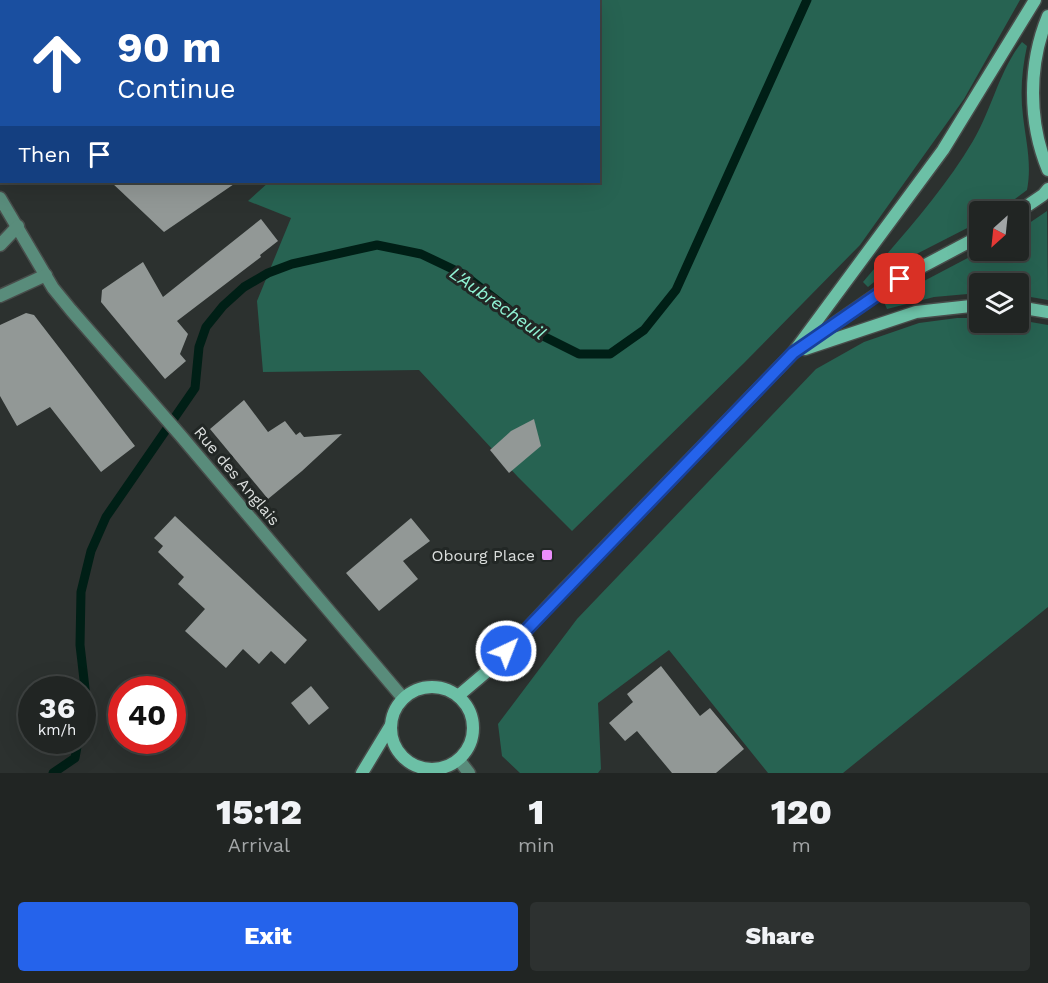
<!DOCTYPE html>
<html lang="en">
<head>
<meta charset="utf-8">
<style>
  :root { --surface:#212523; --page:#2d3130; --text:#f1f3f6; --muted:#a2a5a6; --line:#3e4241; --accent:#2563eb }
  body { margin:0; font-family:"Work Sans",sans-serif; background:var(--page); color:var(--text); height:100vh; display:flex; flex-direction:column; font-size:22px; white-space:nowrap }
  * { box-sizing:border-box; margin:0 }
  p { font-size:20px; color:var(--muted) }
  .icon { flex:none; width:33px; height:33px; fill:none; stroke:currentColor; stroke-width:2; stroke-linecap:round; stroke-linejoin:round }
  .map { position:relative; height:773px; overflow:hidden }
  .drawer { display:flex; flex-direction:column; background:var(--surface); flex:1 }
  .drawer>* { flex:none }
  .top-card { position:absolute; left:0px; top:0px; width:600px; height:183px; box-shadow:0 6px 24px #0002,0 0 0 2px var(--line); background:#1a4fa0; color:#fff; overflow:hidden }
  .needle { width:39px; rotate:207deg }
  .controls { position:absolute; left:969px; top:201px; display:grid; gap:12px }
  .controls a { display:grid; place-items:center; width:60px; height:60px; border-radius:6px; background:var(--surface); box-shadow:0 6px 24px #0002,0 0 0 2px var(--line); font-size:30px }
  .speed { position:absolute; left:18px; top:676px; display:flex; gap:12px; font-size:30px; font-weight:700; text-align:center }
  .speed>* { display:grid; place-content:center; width:78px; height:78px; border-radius:50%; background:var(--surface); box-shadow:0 6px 24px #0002,0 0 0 2px var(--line); line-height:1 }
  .speed small { font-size:15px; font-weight:400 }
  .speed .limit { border:9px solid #d22; background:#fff; color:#111 }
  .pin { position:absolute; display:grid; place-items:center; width:51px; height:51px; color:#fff; margin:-26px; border-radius:12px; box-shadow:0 3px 9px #0006 }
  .me { position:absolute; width:66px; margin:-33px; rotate:43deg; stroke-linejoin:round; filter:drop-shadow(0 0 4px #0008) }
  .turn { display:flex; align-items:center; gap:21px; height:126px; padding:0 18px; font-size:27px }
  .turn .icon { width:78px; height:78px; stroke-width:2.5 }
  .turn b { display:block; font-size:42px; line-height:51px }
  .then { display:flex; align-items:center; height:57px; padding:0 18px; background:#0003; gap:12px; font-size:22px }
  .eta { display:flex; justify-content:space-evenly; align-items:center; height:102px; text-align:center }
  .eta b { font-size:36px; font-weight:800; line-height:42px }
  .cta { display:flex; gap:12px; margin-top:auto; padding:12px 18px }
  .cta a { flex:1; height:69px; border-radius:6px; background:var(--accent); color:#fff; font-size:24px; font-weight:800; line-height:69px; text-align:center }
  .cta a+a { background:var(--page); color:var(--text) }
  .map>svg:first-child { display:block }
  .green { fill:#276352 }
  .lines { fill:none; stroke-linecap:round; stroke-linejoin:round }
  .stream { stroke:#001f16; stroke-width:9 }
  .building { fill:#929896 }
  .street-casing { stroke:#484d4b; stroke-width:15 }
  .secondary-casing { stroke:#484d4b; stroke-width:15 }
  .street { stroke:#598c7b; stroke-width:12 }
  .secondary { stroke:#6cc0a6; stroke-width:12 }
  .route-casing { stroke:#184099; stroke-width:15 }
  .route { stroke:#2563eb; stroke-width:10 }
  .poi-dot { fill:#eb8dfb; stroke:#222725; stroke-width:2 }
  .labels { text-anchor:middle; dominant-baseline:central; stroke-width:6; stroke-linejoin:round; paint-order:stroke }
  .street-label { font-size:16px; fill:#dadddc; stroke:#222725 }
  .poi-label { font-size:16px; fill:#dadddc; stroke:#222725; text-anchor:end }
  .water-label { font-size:18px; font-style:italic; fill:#90f3d4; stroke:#222725 }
</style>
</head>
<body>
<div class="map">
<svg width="1048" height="773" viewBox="0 0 1048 773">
  <rect width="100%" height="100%" fill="#2c312f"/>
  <g class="green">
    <polygon points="465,0 1020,0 964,99 860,245 744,363 572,531 518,477 419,370 263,372 257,301 291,218 248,201 269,182 598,182 598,2 463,1"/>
    <path d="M1022,42L1027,46C1022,69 1020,92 1023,116C1026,142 1032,164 1027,190L999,211L980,212L979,222L895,265L868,287L863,282C901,237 943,192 973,141C992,109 999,71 1022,42Z"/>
    <polygon points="1047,211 1048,300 1019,295 1018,284 980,284 979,293 934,297 887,309 884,302 981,251 1018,250 1019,230"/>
    <polygon points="957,318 979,318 980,322 1018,322 1019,320 1048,325 1048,607 843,773 768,773 669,650 598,703 601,769 598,773 520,773 502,756 498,724 577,619 816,369 864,342 919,323"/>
  </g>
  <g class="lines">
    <g class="stream">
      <polyline points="82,716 86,697 80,645 81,592 91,551 106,517 195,388 199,347 206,327 223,306 244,287 268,273 292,264 377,245 421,254 463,274 543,336 579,354 610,354 644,330 676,290 807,0"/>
      <polyline points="53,773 75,758 78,741"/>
    </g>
  </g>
  <g class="building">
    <polygon points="111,182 237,182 164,232"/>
    <polygon points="261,219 278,241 260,255 261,257 177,321 188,334 180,354 186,361 165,379 101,302 102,290 143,262 163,297"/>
    <polygon points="26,313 34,315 135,446 101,472 50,407 17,426 0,396 0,325"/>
    <polygon points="244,400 268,432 285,421 296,435 300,432 304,437 342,434 302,471 268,499 210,429"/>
    <polygon points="534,419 541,446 509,473 490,450 511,431"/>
    <polygon points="175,516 307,640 285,664 271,651 259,664 243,649 226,668 185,631 205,609 178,584 184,577 158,552 163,546 154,538"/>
    <polygon points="411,518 430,541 403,561 418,579 379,611 346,573"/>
    <polygon points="661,666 700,716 710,708 744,749 716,773 672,773 637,731 625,741 609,723 633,702 627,694"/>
    <polygon points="311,686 329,708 309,725 291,703"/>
  </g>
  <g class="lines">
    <g class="street-casing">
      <g id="street">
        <polyline points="0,198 53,288 71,310 181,436 403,698"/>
        <polyline points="0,245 18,226"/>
        <polyline points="0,296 46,275"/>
        <polyline points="459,760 469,773"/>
      </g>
    </g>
    <g class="secondary-casing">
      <g id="secondary">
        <path d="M1048,16C1028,64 1028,122 1048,170"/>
        <polyline points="1018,212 1043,195 1048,189"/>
        <polyline points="1018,307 1048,312"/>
        <polyline points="801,347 899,279 980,236"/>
        <polyline points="805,349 916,312 980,305"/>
        <circle cx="432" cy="728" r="41"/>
        <polyline points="458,696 491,668 553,601 793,353 943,150 1035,0"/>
        <polyline points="362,773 391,725"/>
      </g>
    </g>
    <use href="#street" class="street"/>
    <use href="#secondary" class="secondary"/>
  </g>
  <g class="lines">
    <g class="route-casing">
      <polyline id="route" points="506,651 793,353 900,279"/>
    </g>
    <use href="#route" class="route"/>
  </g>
  <rect class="poi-dot" x="541" y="549" width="12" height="12" rx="3"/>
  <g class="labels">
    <g class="street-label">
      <text transform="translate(237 476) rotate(50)">Rue des Anglais</text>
    </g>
    <g class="poi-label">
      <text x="535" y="555">Obourg Place</text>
    </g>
    <g class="water-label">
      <text transform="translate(498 303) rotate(35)">L'Aubrecheuil</text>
    </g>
  </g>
</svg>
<div class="controls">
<a><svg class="needle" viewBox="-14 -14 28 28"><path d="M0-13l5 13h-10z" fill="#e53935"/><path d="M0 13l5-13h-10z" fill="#a2a5a6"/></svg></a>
<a><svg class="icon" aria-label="layers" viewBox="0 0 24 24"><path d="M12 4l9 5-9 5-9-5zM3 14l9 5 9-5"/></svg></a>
</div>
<div class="speed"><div>36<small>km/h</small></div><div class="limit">40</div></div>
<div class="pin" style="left:900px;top:279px;background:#d93025"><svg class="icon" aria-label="arrive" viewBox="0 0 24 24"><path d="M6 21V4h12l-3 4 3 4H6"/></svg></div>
<svg class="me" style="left:506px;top:651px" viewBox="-20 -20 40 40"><circle r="17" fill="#2563eb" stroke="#fff" stroke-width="3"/><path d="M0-11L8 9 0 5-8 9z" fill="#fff"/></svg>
<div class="top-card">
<div class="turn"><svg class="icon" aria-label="ahead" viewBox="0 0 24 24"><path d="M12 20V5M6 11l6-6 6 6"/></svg><div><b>90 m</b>Continue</div></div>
<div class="then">Then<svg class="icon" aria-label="arrive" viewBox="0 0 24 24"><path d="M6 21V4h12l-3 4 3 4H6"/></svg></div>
</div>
</div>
<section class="drawer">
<div class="eta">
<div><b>15:12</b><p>Arrival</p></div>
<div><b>1</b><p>min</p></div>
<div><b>120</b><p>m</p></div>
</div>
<div class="cta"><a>Exit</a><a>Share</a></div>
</section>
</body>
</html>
